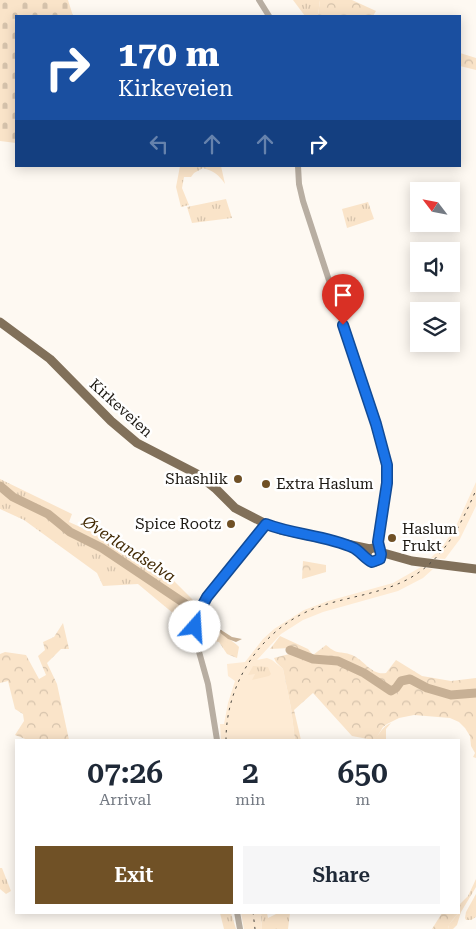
<!DOCTYPE html>
<html lang="en">
<head>
<meta charset="utf-8">
<style>
  :root { --surface:#fff; --page:#f6f6f7; --text:#1f2937; --muted:#747a83; --accent:#705126 }
  body { margin:0; font-family:"Roboto Serif",serif; background:var(--page); color:var(--text); height:100vh; display:flex; flex-direction:column; font-size:19px; white-space:nowrap }
  * { box-sizing:border-box; margin:0 }
  p { font-size:16px; color:var(--muted) }
  .icon { flex:none; width:28px; height:28px; fill:none; stroke:currentColor; stroke-width:2; stroke-linecap:round; stroke-linejoin:round }
  .map { position:relative; flex:1; overflow:hidden }
  .side { position:absolute; left:15px; top:739px; width:445px; height:175px; display:flex; flex-direction:column; background:var(--surface); border-radius:0px; box-shadow:0 2px 12px #0003 }
  .side>* { flex:none }
  .top-card { position:absolute; left:15px; top:15px; width:446px; height:152px; border-radius:0px; box-shadow:0 2px 12px #0003; background:#1a4fa0; color:#fff; overflow:hidden }
  .needle { width:32px; rotate:302deg }
  .fabs { position:absolute; left:410px; top:182px; display:grid; gap:10px }
  .fabs a { display:grid; place-items:center; width:50px; height:50px; border-radius:0px; background:var(--surface); box-shadow:0 2px 12px #0003; font-size:25px }
  .pin { position:absolute; display:grid; place-items:center; width:42px; height:42px; color:#fff; margin:-51px -21px; border-radius:50% 50% 50% 0; rotate:-45deg; box-shadow:0 0 5px #0007 }
  .pin .icon { rotate:45deg }
  .me { position:absolute; width:55px; margin:-28px; rotate:19deg; stroke-linejoin:round; filter:drop-shadow(0 0 4px #0008) }
  .turn { display:flex; align-items:center; gap:18px; height:105px; padding:0 20px; font-size:22px }
  .turn .icon { width:65px; height:65px; stroke-width:2.5 }
  .turn b { display:block; font-size:35px; line-height:42px }
  .lanes { display:flex; align-items:center; height:48px; padding:0 20px; background:#0003; justify-content:center; gap:25px; direction:ltr }
  .lanes .off { opacity:.35 }
  .eta { display:flex; justify-content:space-evenly; align-items:center; height:85px; text-align:center }
  .eta b { font-size:30px; font-weight:600; line-height:35px }
  .primary-button { display:flex; gap:10px; margin-top:auto; padding:10px 20px }
  .primary-button a { flex:1; height:58px; border-radius:0px; background:var(--accent); color:#fff; font-size:20px; font-weight:600; line-height:58px; text-align:center }
  .primary-button a+a { background:var(--page); color:var(--text) }
  .map>svg:first-child { display:block }
  .built { fill:#feebd4 }
  .grass { fill:url(#grass-tufts) }
  .forest { fill:url(#forest-crowns) }
  .cemetery { fill:url(#cemetery-stones) }
  .water { fill:url(#water-waves) }
  .lines { fill:none; stroke-linecap:round; stroke-linejoin:round }
  .river { stroke:#c7b095; stroke-width:9 }
  .minor { stroke:#b8aea2; stroke-width:6 }
  .major { stroke:#81705a; stroke-width:9 }
  .rail { stroke:#4b4740; stroke-width:1; stroke-dasharray:2.5 5; stroke-linecap:butt }
  .route-casing { stroke:#114b97; stroke-width:12 }
  .route { stroke:#1a73e8; stroke-width:9 }
  .poi-dot { fill:#705126; stroke:#fff; stroke-width:2 }
  .labels { text-anchor:middle; dominant-baseline:central; stroke-width:5; stroke-linejoin:round; paint-order:stroke }
  .street-label { font-size:15px; fill:#1c1812; stroke:#fff }
  .poi-label { font-size:15px; fill:#1c1812; stroke:#fff; text-anchor:end }
  .water-label { font-size:16px; font-style:italic; fill:#432b06; stroke:#fff }
</style>
</head>
<body>
<div class="map">
<svg width="476" height="929" viewBox="0 0 476 929">
  <defs>
    <pattern id="grass-tufts" width="24" height="20" patternUnits="userSpaceOnUse" patternTransform="scale(1.25)"><rect width="24" height="20" fill="#fae4c9"/><path d="M3 7l-1-3M5 7V3M7 7l1-3M15 17l-1-3M17 17v-4M19 17l1-3" fill="none" stroke="#d6c3ac"/></pattern>
    <pattern id="forest-crowns" width="20" height="18" patternUnits="userSpaceOnUse" patternTransform="scale(1.25)"><rect width="20" height="18" fill="#fae4c9"/><path d="M2 6a3 3 0 1 1 6 0M12 15a3 3 0 1 1 6 0" fill="none" stroke="#d6c3ac"/></pattern>
    <pattern id="cemetery-stones" width="16" height="16" patternUnits="userSpaceOnUse" patternTransform="scale(1.25)"><rect width="16" height="16" fill="#fae4c9"/><path d="M2 7V4a2 2 0 0 1 4 0v3zM10 15v-3a2 2 0 0 1 4 0v3z" fill="#d6c3ac"/></pattern>
    <pattern id="water-waves" width="16" height="10" patternUnits="userSpaceOnUse" patternTransform="scale(1.25)"><rect width="16" height="10" fill="#c7b095"/><path d="M0 5q4-4 8 0t8 0" fill="none" stroke="#aa977f"/></pattern>
  </defs>
  <rect width="100%" height="100%" fill="#fef9f2"/>
  <g class="built">
    <polygon points="476,482 476,506 460,539 445,559 431,558 445,543 456,526"/>
    <polygon points="421,567 433,569 423,578 398,591 323,612 303,620 281,634 257,660 267,658 272,660 283,669 291,708 295,740 221,740 220,724 224,724 228,703 235,681 228,676 227,664 245,662 263,639 274,629 304,610 328,601 393,583"/>
    <polygon points="241,913 261,913 262,929 244,929"/>
  </g>
  <g class="grass">
    <polygon points="293,0 320,0 318,16 305,16"/>
    <path d="M180,166H221L225,184C219,175 214,171 203,168L194,173L191,177H184L182,188L189,205L181,207L176,187Z"/>
    <polygon points="226,199 232,218 192,223 187,207"/>
    <polygon points="368,202 374,219 347,228 342,209"/>
    <polygon points="0,479 72,514 69,522 152,559 196,603 193,610 188,601 180,596 183,605 191,615 186,624 138,584 103,586 97,573 24,520 0,509"/>
    <polygon points="253,666 268,667 271,674 269,676 252,680 255,674 248,675"/>
    <path d="M391,723L386,729V740H373C380,735 382,726 391,723Z"/>
    <polygon points="0,868 2,868 11,891 6,894 0,889"/>
    <polygon points="476,879 476,887 461,912 457,925 453,929 448,929 449,924 460,912 459,905 468,896"/>
    <polygon points="476,894 476,917 471,920 466,920 465,918 466,912"/>
    <polygon points="220,913 231,913 236,929 224,929"/>
    <polygon points="261,913 267,913 268,918 278,913 290,913 288,929 262,929"/>
  </g>
  <g class="forest">
    <polygon points="320,0 352,0 376,11 373,16 318,16"/>
    <polygon points="460,53 476,58 476,70 460,66"/>
    <polygon points="303,561 326,565 326,572 302,579"/>
    <path d="M201,620C207,623 236,643 239,647L237,658L227,654L219,642L202,639C197,634 200,626 201,620Z"/>
    <polygon points="63,623 69,649 61,649 47,663 57,684 69,740 28,740 15,735 24,721 23,714 15,709 8,681 0,683 0,654 5,652 26,655 39,679 46,675 38,656 45,650 43,642 54,637"/>
    <path d="M280,636L308,649L313,655L326,645C339,656 339,650 352,655C364,660 372,676 386,673L396,660L422,676L451,681L476,678V758L473,757L475,753L471,746L470,736L465,728L459,722L450,718L414,715L399,718L387,724L383,727L377,737L373,740L352,736L313,693L294,710L301,740H295L291,708L283,669L276,662L274,658L289,654L290,648L270,649Z"/>
    <path d="M459,911L460,912C456,917 449,921 448,929H432L442,913L459,912Z"/>
  </g>
  <polygon class="cemetery" points="0,0 68,0 73,16 16,16 16,143 0,141"/>
  <polygon class="water" points="180,596 188,601 195,613 209,619 218,628 232,637 242,639 236,642 228,639 205,621 191,615 187,608 177,601"/>
  <g class="lines">
    <g class="river">
      <polyline points="0,486 13,497 48,514 70,532 102,548 187,605"/>
      <polyline points="290,650 313,659 338,661 364,673 391,691 396,688 401,681 410,679 427,688 451,695 476,693"/>
    </g>
    <g class="minor">
      <polyline points="259,0 269,16"/>
      <path d="M298,166L299,184L303,201L376,424C382,444 389,464 387,485C384,506 376,528 379,550"/>
      <polyline points="217,740 208,684 196,641 195,630 197,619 207,597 266,524"/>
      <polyline points="237,912 240,929"/>
    </g>
    <g class="major">
      <polyline points="0,322 50,359 111,421 137,443 197,474 216,489 235,508 266,524 281,530 370,549"/>
      <circle cx="374" cy="555" r="7"/>
      <polyline points="380,552 412,561 476,569"/>
    </g>
    <g class="rail">
      <path d="M226,740C226,680 264,625 321,606C354,595 389,593 418,573C448,552 462,522 476,490"/>
      <polyline points="253,912 255,929"/>
    </g>
  </g>
  <g class="lines">
    <g class="route-casing">
      <path id="route" d="M195,627L199,612L207,597L266,524C294,535 326,535 354,548C361,552 365,559 372,562L380,559L381,554L378,542L387,483V465L376,424L343,325"/>
    </g>
    <use href="#route" class="route"/>
  </g>
  <g class="poi-dot">
    <circle cx="238" cy="479" r="5"/>
    <circle cx="266" cy="484" r="5"/>
    <circle cx="231" cy="524" r="5"/>
    <circle cx="392" cy="538" r="5"/>
  </g>
  <g class="labels">
    <g class="street-label">
      <text transform="translate(121 408) rotate(42)">Kirkeveien</text>
    </g>
    <g class="poi-label">
      <text x="228" y="479">Shashlik</text>
      <text x="276" y="484" text-anchor="start">Extra Haslum</text>
      <text x="221" y="524">Spice Rootz</text>
      <text x="402" y="529" text-anchor="start">Haslum<tspan x="402" dy="17">Frukt</tspan></text>
    </g>
    <g class="water-label">
      <text transform="translate(129 549) rotate(33)">Øverlandselva</text>
    </g>
  </g>
</svg>
<div class="fabs">
<a><svg class="needle" viewBox="-14 -14 28 28"><path d="M0-13l5 13h-10z" fill="#e53935"/><path d="M0 13l5-13h-10z" fill="#747a83"/></svg></a>
<a><svg class="icon" aria-label="sound" viewBox="0 0 24 24"><path d="M4 9h4l5-4v14l-5-4H4zM17 9q2 3 0 6"/></svg></a>
<a><svg class="icon" aria-label="layers" viewBox="0 0 24 24"><path d="M12 4l9 5-9 5-9-5zM3 14l9 5 9-5"/></svg></a>
</div>
<div class="pin" style="left:343px;top:325px;background:#d93025"><svg class="icon" aria-label="arrive" viewBox="0 0 24 24"><path d="M6 21V4h12l-3 4 3 4H6"/></svg></div>
<svg class="me" style="left:195px;top:627px" viewBox="-20 -20 40 40"><circle r="19" fill="#fff"/><path d="M0-13L10 11 0 6-10 11z" fill="#1a73e8"/></svg>
<div class="top-card">
<div class="turn"><svg class="icon" aria-label="right" viewBox="0 0 24 24"><path d="M7 20v-9h11M14 6l5 5-5 5"/></svg><div><b>170 m</b>Kirkeveien</div></div>
<div class="lanes"><svg class="icon off" aria-label="left" viewBox="0 0 24 24"><path d="M17 20v-9H6M10 6l-5 5 5 5"/></svg><svg class="icon off" aria-label="ahead" viewBox="0 0 24 24"><path d="M12 20V5M6 11l6-6 6 6"/></svg><svg class="icon off" aria-label="ahead" viewBox="0 0 24 24"><path d="M12 20V5M6 11l6-6 6 6"/></svg><svg class="icon" aria-label="right" viewBox="0 0 24 24"><path d="M7 20v-9h11M14 6l5 5-5 5"/></svg></div>
</div>
<section class="side">
<div class="eta">
<div><b>07:26</b><p>Arrival</p></div>
<div><b>2</b><p>min</p></div>
<div><b>650</b><p>m</p></div>
</div>
<div class="primary-button"><a>Exit</a><a>Share</a></div>
</section>
</div>
</body>
</html>
